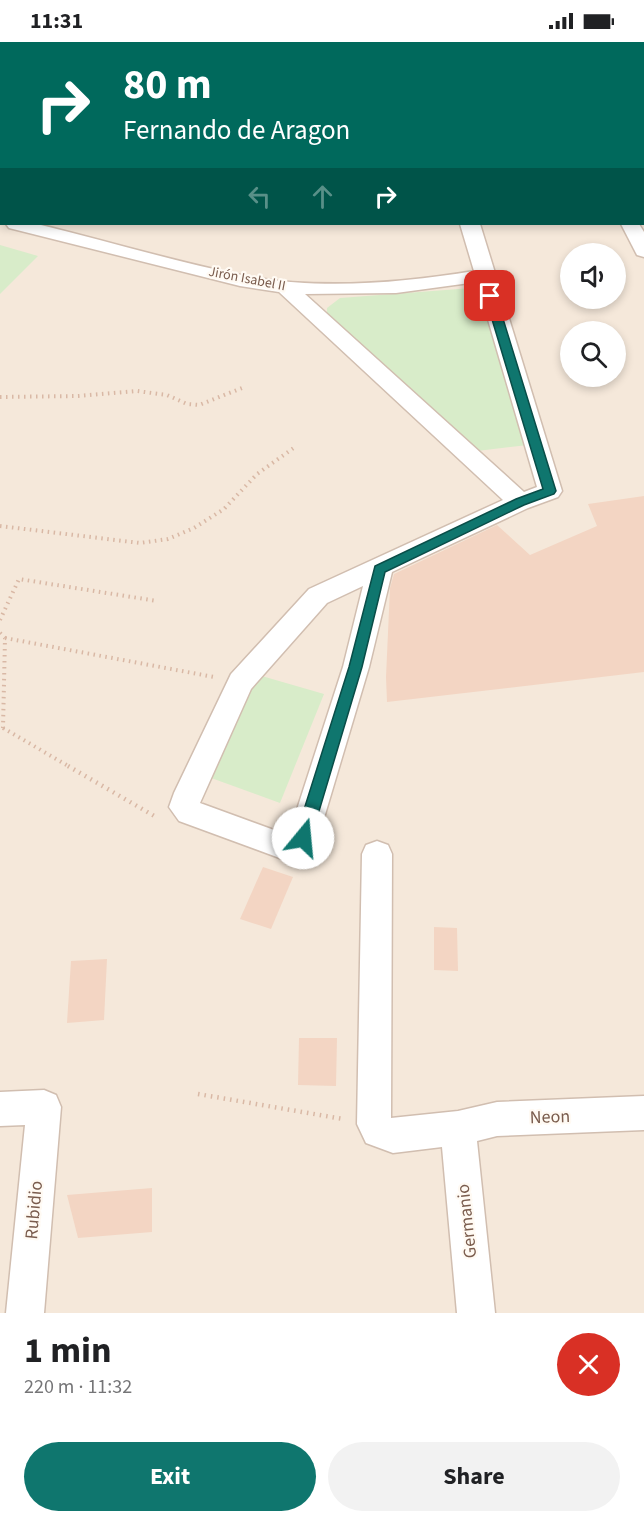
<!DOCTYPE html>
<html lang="en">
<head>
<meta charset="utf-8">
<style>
  :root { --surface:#fff; --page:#f2f2f2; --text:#202124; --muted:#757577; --accent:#0f766e }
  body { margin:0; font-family:"Source Sans 3",sans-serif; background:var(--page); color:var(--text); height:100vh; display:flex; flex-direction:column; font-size:22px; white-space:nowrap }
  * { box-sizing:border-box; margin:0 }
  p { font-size:20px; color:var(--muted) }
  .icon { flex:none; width:33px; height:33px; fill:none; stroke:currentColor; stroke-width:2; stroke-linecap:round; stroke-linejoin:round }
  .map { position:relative; height:1271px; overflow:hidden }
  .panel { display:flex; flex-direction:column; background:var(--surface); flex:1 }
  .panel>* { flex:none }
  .hud { position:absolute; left:0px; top:0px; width:645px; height:183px; box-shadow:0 3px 9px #0003; background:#00695c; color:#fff; overflow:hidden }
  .buttons { position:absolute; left:560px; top:201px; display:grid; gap:12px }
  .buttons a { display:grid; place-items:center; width:66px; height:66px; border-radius:50%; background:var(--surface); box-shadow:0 3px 9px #0003; font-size:30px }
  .pin { position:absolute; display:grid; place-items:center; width:51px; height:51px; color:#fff; margin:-26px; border-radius:12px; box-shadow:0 3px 9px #0006 }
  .me { position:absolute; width:66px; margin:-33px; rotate:17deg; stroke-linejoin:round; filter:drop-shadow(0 0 4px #0008) }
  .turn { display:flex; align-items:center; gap:21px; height:126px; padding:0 24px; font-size:27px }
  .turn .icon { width:78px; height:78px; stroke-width:2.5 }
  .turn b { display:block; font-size:42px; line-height:51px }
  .lanes { display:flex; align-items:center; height:57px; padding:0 24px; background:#0003; justify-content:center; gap:30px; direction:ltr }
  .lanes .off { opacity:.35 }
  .round { display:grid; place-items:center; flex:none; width:63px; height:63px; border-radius:32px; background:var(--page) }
  .overview { display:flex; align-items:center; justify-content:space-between; height:102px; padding:0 24px }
  h1 { font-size:36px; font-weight:700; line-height:45px }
  .action { display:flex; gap:12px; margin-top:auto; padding:12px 24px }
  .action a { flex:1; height:69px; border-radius:36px; background:var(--accent); color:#fff; font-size:24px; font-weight:700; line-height:69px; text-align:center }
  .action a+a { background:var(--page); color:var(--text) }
  .status { display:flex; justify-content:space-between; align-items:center; height:42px; padding:0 30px; background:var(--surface); direction:ltr }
  .status svg { height:16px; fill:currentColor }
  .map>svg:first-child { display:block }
  .residential { fill:#f5e8da; fill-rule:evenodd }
  .green { fill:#d8ecc9 }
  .building { fill:#f3d5c3 }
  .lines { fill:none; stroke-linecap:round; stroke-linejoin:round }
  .minor-casing { stroke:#d1beb0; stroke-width:3 }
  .path-far1 { stroke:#d9b8a5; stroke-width:4; stroke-dasharray:1.5 4.5; stroke-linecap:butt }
  .path { stroke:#d9b8a5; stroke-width:4.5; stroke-dasharray:1.5 5; stroke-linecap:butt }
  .minor { fill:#fff; fill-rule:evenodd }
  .route { fill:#0f766e; stroke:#0a4d48; stroke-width:1.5 }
  .labels { text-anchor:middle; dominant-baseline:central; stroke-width:4.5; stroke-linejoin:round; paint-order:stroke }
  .far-street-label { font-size:14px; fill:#7a5c4d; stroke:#fffaf3 }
  .near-street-label { font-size:18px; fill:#7a5c4d; stroke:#fffaf3 }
</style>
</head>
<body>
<div class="status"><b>11:31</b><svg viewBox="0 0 49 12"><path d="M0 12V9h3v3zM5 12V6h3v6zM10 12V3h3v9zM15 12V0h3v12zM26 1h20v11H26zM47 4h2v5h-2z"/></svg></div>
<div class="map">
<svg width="644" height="1271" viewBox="0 0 644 1271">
  <rect width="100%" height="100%" fill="#fdf6ec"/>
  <path class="residential" d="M0,0H644V1271H0ZM2,2H644V182H2ZM570,212H615V256H570ZM570,290H615V334H570Z"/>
  <g class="green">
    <polygon points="0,203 38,214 0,252"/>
    <polygon points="472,246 481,248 528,403 477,409 327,273 327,266 340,256"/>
    <polygon points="251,631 324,652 280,761 203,733"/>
  </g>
  <g class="building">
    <polygon points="644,454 644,630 387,660 386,635 390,546 394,532 497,483 530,513 597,484 588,462"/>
    <polygon points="263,825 293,835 271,887 240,877"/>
    <polygon points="434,885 457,886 458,929 434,928"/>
    <polygon points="107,917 104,978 67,981 71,919"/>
    <polygon points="299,996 337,996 336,1044 298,1043"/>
    <polygon points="152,1146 152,1190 78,1196 67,1153"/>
  </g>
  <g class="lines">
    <g class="minor-casing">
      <g id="minor">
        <polygon points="81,0 97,0 80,2"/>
        <rect x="211" y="0" width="16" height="2"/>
        <polygon points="406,0 422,0 423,2 407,2"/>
        <polygon points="545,0 561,0 562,2 546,2"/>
        <rect x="0" y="73" width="2" height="11"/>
        <path d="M6,182H37C107,199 176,220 246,234C320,248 401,241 474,229L460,182H480L562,449L558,455L528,466L392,530L369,625L318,796L307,812L285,818L179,779L169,765L174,751L231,632L309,547L503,458L279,250L240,244L9,186ZM477,240L537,445L524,450L305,252L396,251ZM363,544L343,625L290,789L285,792L200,761L251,647L327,561Z"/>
        <polygon points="621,182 639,182 644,190 644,215 637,213"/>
        <polygon points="377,799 388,803 392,812 391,1076 458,1069 497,1060 644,1054 644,1088 497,1094 477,1099 495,1271 457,1271 442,1105 393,1111 366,1101 357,1082 362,812 366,803"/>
        <polygon points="44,1048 56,1053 61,1065 44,1271 6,1271 25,1083 0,1084 0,1050"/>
      </g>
    </g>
    <g class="path-far1">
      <polyline points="0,355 78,354 137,349 167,353 187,362 199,363 242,346"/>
      <polyline points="0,484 140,501 168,497 194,486 224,467 257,432 295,405"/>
      <polyline points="0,578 19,537 157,559"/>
      <polyline points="0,591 5,596 3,686 0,689"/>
      <polyline points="5,596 214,635"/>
      <polyline points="3,686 70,725"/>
    </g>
    <g class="path">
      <polyline points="68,724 156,775"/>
      <polyline points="198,1052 343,1077"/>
    </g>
    <use href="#minor" class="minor"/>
  </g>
  <polygon class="route" points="490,251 496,254 556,449 554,452 524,463 385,530 362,625 311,796 308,800 303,802 298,800 295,796 349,625 375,524 516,457 543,447 485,254"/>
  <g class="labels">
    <g class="far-street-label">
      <text transform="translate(247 237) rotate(11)">Jirón Isabel II</text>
    </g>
    <g class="near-street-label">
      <text transform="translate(550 1075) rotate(-2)">Neon</text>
      <text transform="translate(34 1168) rotate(-85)">Rubidio</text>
      <text transform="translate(467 1179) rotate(-96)">Germanio</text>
    </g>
  </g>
</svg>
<div class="buttons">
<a><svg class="icon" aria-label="sound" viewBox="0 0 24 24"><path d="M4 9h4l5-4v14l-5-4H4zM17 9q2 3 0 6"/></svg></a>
<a><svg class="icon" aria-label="search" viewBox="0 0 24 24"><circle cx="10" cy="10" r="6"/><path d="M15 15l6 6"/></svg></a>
</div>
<div class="pin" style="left:490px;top:254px;background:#d93025"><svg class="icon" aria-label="arrive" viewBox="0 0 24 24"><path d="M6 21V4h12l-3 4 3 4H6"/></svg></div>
<svg class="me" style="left:303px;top:796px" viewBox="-20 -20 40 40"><circle r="19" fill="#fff"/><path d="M0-13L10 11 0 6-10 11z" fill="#0f766e"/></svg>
<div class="hud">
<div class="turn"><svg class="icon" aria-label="right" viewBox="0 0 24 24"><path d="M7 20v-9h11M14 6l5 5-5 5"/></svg><div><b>80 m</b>Fernando de Aragon</div></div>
<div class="lanes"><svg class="icon off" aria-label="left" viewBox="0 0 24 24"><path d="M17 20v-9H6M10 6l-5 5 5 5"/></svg><svg class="icon off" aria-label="ahead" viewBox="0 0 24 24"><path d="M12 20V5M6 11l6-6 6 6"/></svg><svg class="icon" aria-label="right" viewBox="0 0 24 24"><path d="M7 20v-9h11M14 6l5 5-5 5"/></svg></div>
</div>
</div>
<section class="panel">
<div class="overview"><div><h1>1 min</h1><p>220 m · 11:32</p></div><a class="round" style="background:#d93025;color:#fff"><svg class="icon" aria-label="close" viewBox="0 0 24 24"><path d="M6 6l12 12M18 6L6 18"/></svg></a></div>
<div class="action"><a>Exit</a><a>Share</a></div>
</section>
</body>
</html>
